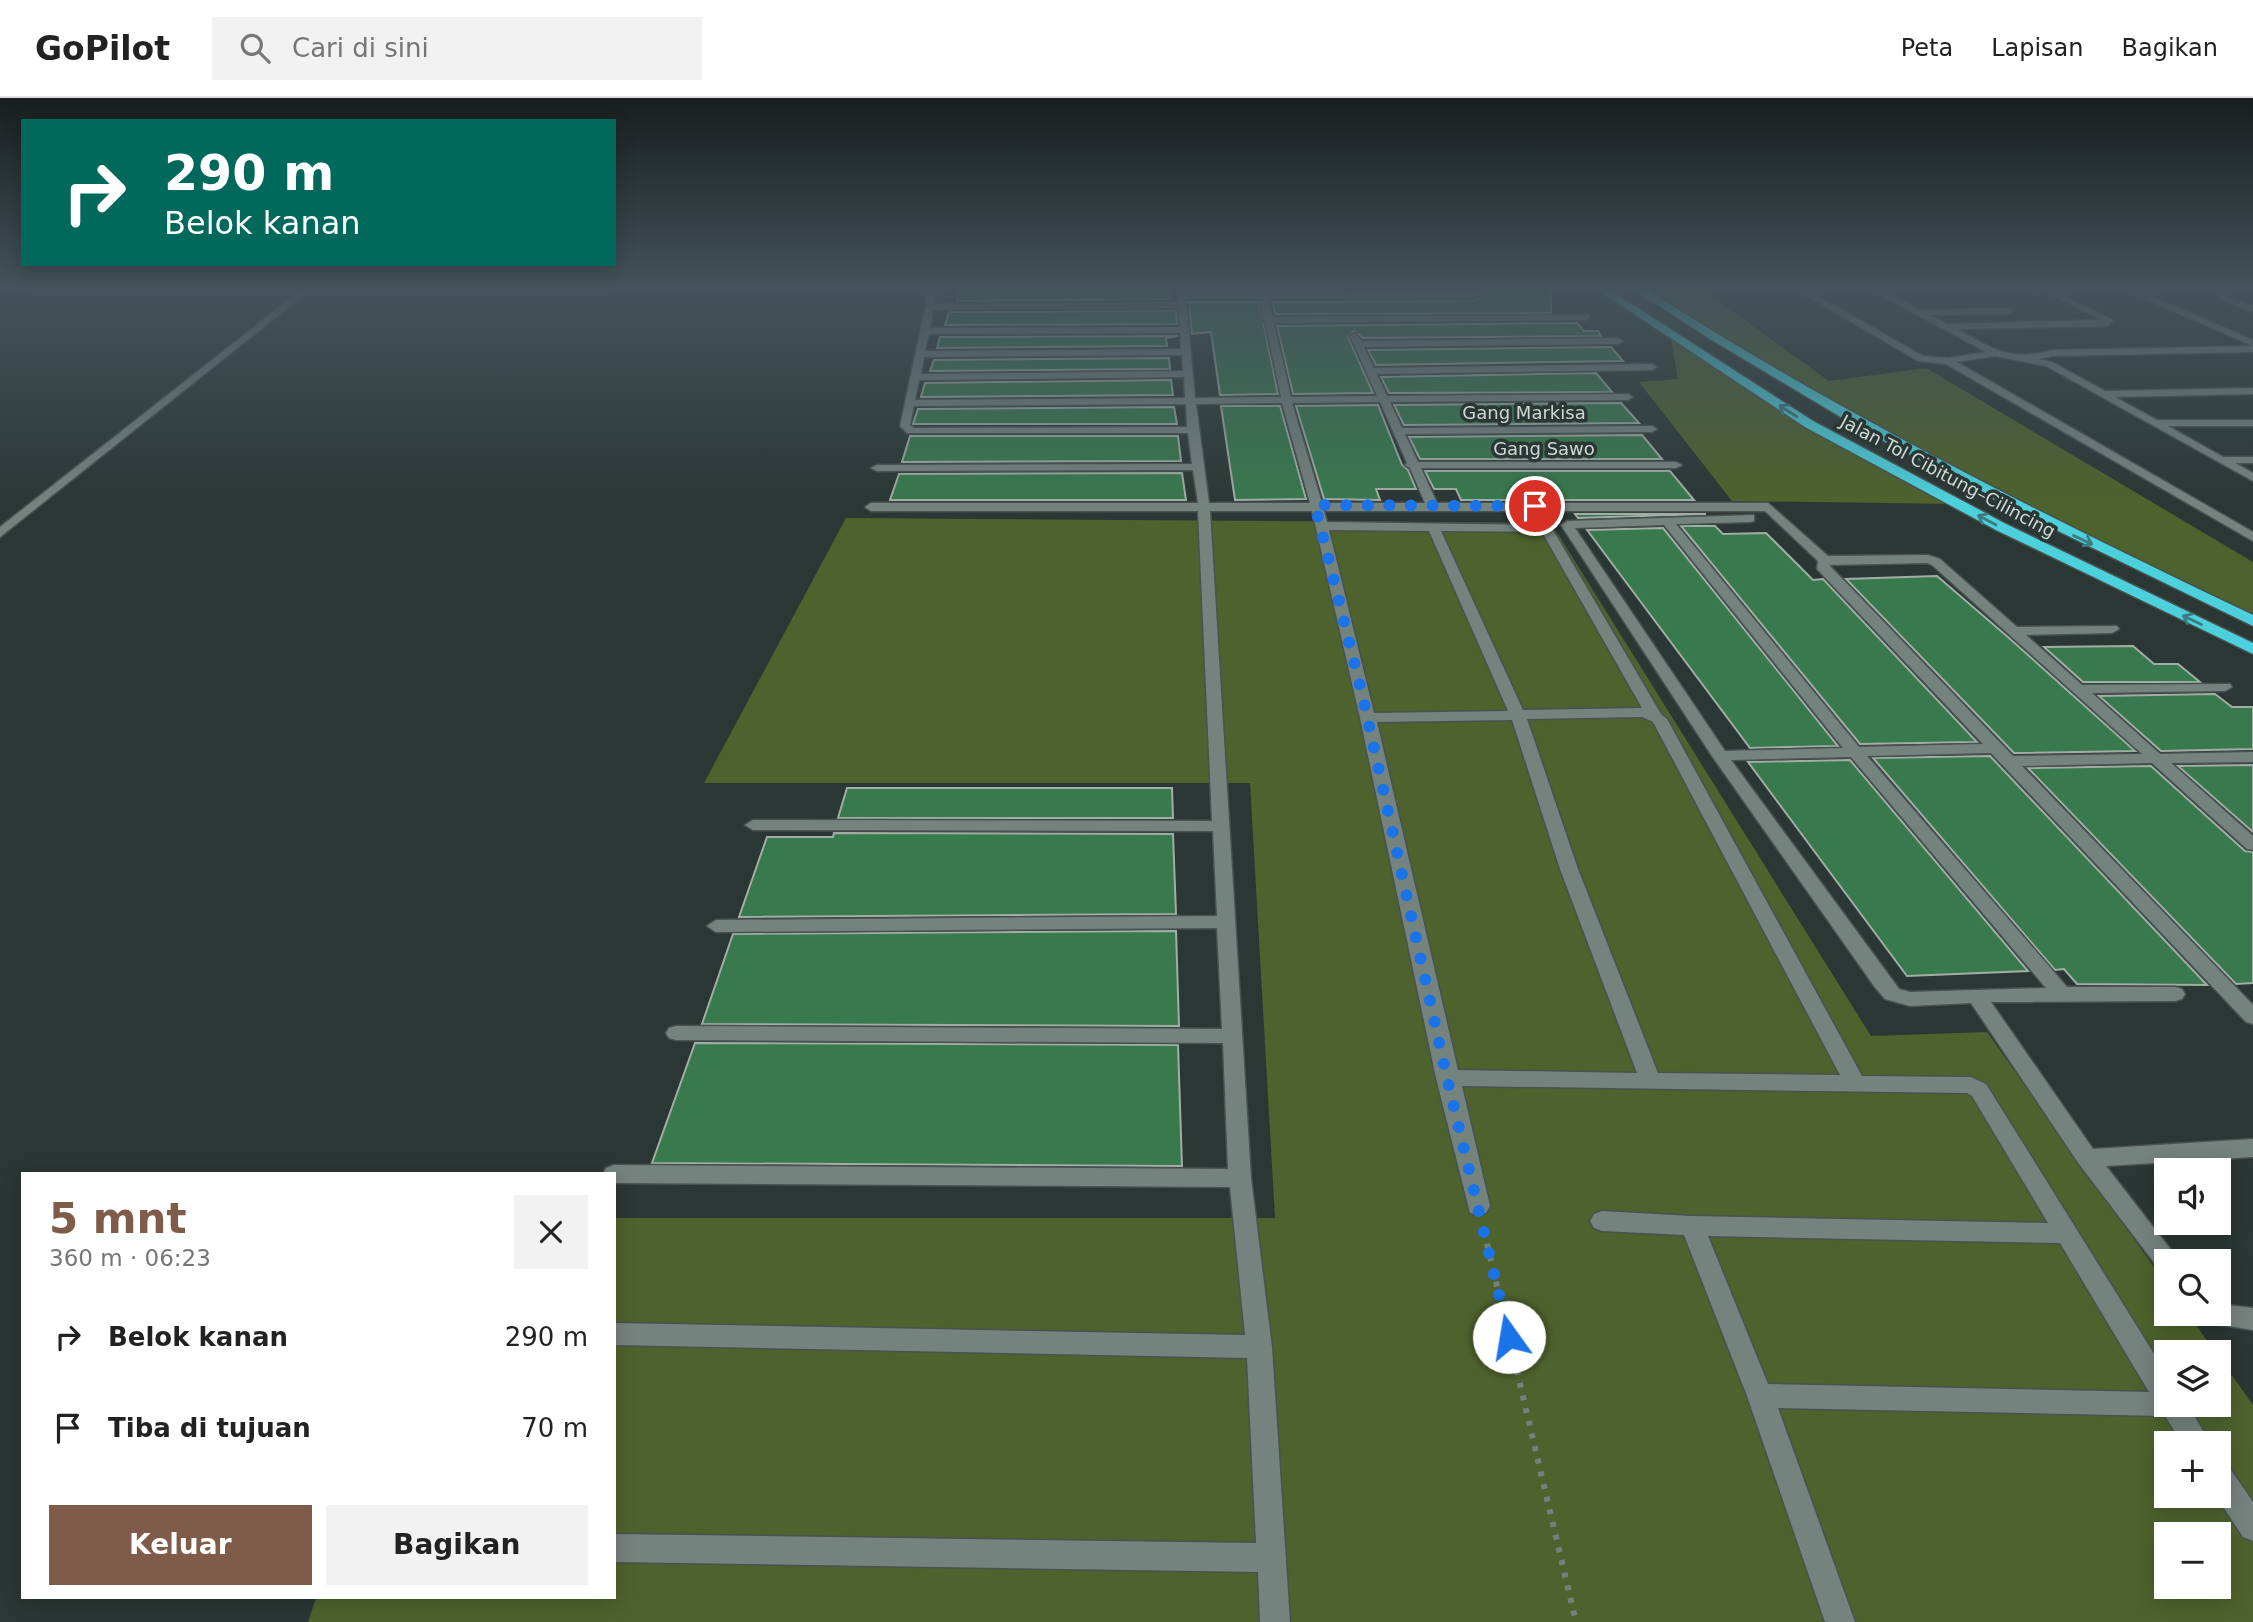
<!DOCTYPE html>
<html lang="id">
<head>
<meta charset="utf-8">
<style>
  :root { --surface:#fff; --page:#f2f2f2; --text:#222; --muted:#767676; --line:#e0e0e0; --accent:#7e5c49 }
  body { margin:0; font-family:"DejaVu Sans",sans-serif; background:var(--page); color:var(--text); height:100vh; display:flex; flex-direction:column; font-size:26px; white-space:nowrap }
  * { box-sizing:border-box; margin:0 }
  p { font-size:23px; color:var(--muted) }
  .icon { flex:none; width:38px; height:38px; fill:none; stroke:currentColor; stroke-width:2; stroke-linecap:round; stroke-linejoin:round }
  .map { position:relative; flex:1; overflow:hidden }
  .drawer { position:absolute; left:21px; top:1074px; width:595px; height:427px; display:flex; flex-direction:column; background:var(--surface); border-radius:0px; box-shadow:0 4px 18px #0003 }
  .drawer>* { flex:none }
  .guide { position:absolute; left:21px; top:21px; width:595px; height:147px; border-radius:0px; box-shadow:0 4px 18px #0003; background:#00695c; color:#fff; overflow:hidden }
  .fabs { position:absolute; left:2154px; top:1060px; display:grid; gap:14px }
  .fabs a { display:grid; place-items:center; width:77px; height:77px; border-radius:0px; background:var(--surface); box-shadow:0 4px 18px #0003; font-size:35px }
  .pin { position:absolute; display:grid; place-items:center; width:60px; height:60px; color:#fff; margin:-30px; border:4px solid #fff; border-radius:50%; box-shadow:0 2px 7px #0007 }
  .me { position:absolute; width:77px; margin:-38px; rotate:347deg; stroke-linejoin:round; filter:drop-shadow(0 0 5px #0008) }
  .turn { display:flex; align-items:center; gap:24px; height:147px; padding:0 28px; font-size:32px }
  .turn .icon { width:91px; height:91px; stroke-width:2.5 }
  .turn b { display:block; font-size:49px; line-height:60px }
  .round { display:grid; place-items:center; flex:none; width:74px; height:74px; border-radius:0px; background:var(--page) }
  .headline { display:flex; align-items:center; justify-content:space-between; height:119px; padding:0 28px }
  h1 { font-size:42px; font-weight:600; line-height:52px; color:var(--accent) }
  .primary-button { display:flex; gap:14px; margin-top:auto; padding:14px 28px }
  .primary-button a { flex:1; height:80px; border-radius:0px; background:var(--accent); color:#fff; font-size:28px; font-weight:600; line-height:80px; text-align:center }
  .primary-button a+a { background:var(--page); color:var(--text) }
  ul { padding:0; list-style:none }
  li { display:flex; align-items:center; gap:21px; height:91px; padding:0 28px }
  li div { flex:1 }
  li b { display:block; font-size:26px }
  li em { font-style:normal }
  header { display:flex; align-items:center; gap:42px; box-sizing:border-box; height:98px; padding:0 35px; background:var(--surface); border-bottom:2px solid var(--line) }
  header strong { font-size:33px }
  nav { display:flex; gap:38px; margin-inline-start:auto; font-size:24px }
  .search { width:490px; height:63px; background:var(--page); display:flex; align-items:center; gap:18px; box-sizing:border-box; padding:0 24px; border-radius:0px; color:var(--muted); font-size:26px }
  .map>svg:first-child { display:block }
  .green { fill:#4e622d; fill-rule:evenodd }
  .building { fill:#38794d; stroke:#a2ada5; stroke-width:2 }
  .lines { fill:none; stroke-linecap:round; stroke-linejoin:round }
  .minor-casing { stroke:#485250; stroke-width:3 }
  .motorway-casing { stroke:#485250; stroke-width:3 }
  .path { stroke:#75807d; stroke-width:6; stroke-dasharray:5 8; stroke-linecap:butt }
  .minor { fill:#75837f; fill-rule:evenodd }
  .motorway { fill:#4cd1dc; fill-rule:evenodd }
  .oneway { stroke:#3a7c80 }
  .route { stroke:#1a73e8; stroke-width:12; stroke-dasharray:0 21.6 }
  .labels { text-anchor:middle; dominant-baseline:central; stroke-width:7; stroke-linejoin:round; paint-order:stroke }
  .far-street-label { font-size:18px; fill:#cfd7d4; stroke:#2b3734 }
</style>
</head>
<body>
<header>
<strong>GoPilot</strong>
<div class="search"><svg class="icon" aria-label="search" viewBox="0 0 24 24"><circle cx="10" cy="10" r="6"/><path d="M15 15l6 6"/></svg>Cari di sini</div>
<nav><a>Peta</a><a>Lapisan</a><a>Bagikan</a></nav>
</header>
<div class="map">
<svg width="2253" height="1524" viewBox="0 0 2253 1524">
  <rect width="100%" height="100%" fill="#2b3734"/>
  <g class="green">
    <polygon points="1641,192 1703,192 1829,283 1926,270 2253,464 2253,523 1854,323"/>
    <polygon points="1670,237 1809,326 1958,406 1732,403 1639,284 1678,281"/>
    <path d="M846,420L1551,425L1871,938L1987,934L2166,1186V1216H2188L2216,1255H2166V1307H2219V1259L2253,1307V1524H308L316,1500H614V1120H1275L1250,685H704ZM2166,1346H2219V1398H2166ZM2166,1437H2219V1489H2166Z"/>
  </g>
  <g class="building">
    <polygon points="1170,192 1171,201 957,203 959,193"/>
    <polygon points="1485,192 1551,192 1551,215 1275,216 1272,204 1473,203 1485,198"/>
    <polygon points="1189,204 1259,204 1278,296 1220,297 1211,234 1192,236"/>
    <polygon points="1176,213 1177,226 945,227 949,214"/>
    <polygon points="1577,225 1584,233 1598,233 1601,238 1363,240 1354,233 1348,239 1373,295 1293,296 1277,228"/>
    <polygon points="1178,238 1166,240 1167,248 937,250 940,239"/>
    <polygon points="1611,249 1623,263 1376,267 1368,252"/>
    <polygon points="1169,260 1170,271 930,273 934,262"/>
    <polygon points="1596,275 1612,294 1389,295 1381,279"/>
    <polygon points="1171,282 1173,297 921,299 925,285"/>
    <polygon points="1621,305 1639,325 1404,327 1394,307"/>
    <polygon points="1378,307 1402,367 1408,372 1416,391 1376,391 1380,402 1324,401 1296,308"/>
    <polygon points="1221,308 1280,308 1306,401 1235,402"/>
    <polygon points="1174,309 1177,326 913,326 918,311"/>
    <polygon points="1642,337 1662,361 1420,361 1409,339"/>
    <polygon points="910,338 1178,338 1181,363 902,364"/>
    <polygon points="1425,373 1670,373 1694,402 1461,402 1456,391 1434,391"/>
    <polygon points="1182,375 1186,402 890,402 899,376"/>
    <polygon points="1575,416 1706,416 1578,420"/>
    <polygon points="1681,428 1715,428 1723,436 1766,435 1813,482 1823,481 1977,644 1860,646"/>
    <polygon points="1663,430 1838,648 1750,650 1587,432"/>
    <polygon points="1937,478 2009,540 2135,653 2014,655 1846,481"/>
    <polygon points="2133,548 2154,566 2178,566 2200,584 2083,584 2044,549"/>
    <polygon points="2215,596 2232,609 2253,609 2253,651 2161,653 2099,598"/>
    <polygon points="1990,658 2207,887 2077,886 2064,871 2055,872 1873,660"/>
    <polygon points="1850,662 2028,873 1907,878 1748,664"/>
    <polygon points="2253,667 2253,734 2178,668"/>
    <polygon points="2151,668 2245,753 2253,754 2253,885 2236,886 2028,670"/>
    <polygon points="847,690 1172,690 1173,720 838,720"/>
    <polygon points="834,735 1173,736 1176,816 739,819 767,739 833,739"/>
    <polygon points="1176,833 1179,928 702,926 733,836"/>
    <polygon points="695,945 1178,947 1182,1068 652,1065"/>
  </g>
  <g class="lines">
    <g class="minor-casing">
      <g id="minor">
        <polygon points="301,192 310,192 0,439 0,429"/>
        <path d="M929,192H937L934,206L1178,204L1177,192H1185L1186,196H1260L1259,192H1267L1268,196L1473,194L1482,192L1483,197L1473,200L1269,201L1273,219L1590,217L1587,222L1274,225L1291,299L1377,298L1350,238L1355,235L1362,243L1618,240L1623,243L1618,246L1364,249L1374,270L1652,266L1657,269L1652,272L1377,276L1387,298L1628,296L1633,299L1628,302L1390,304L1402,330L1652,328L1657,331L1652,334L1405,336L1418,364H1676L1682,367L1676,370H1421L1437,405H1768L1828,458L1928,457L1940,461L2017,529L2117,528L2119,531L2112,535L2026,537L2082,587L2230,586L2232,589L2225,593L2092,595L2160,656L2253,654V664L2171,665L2253,738V752L2247,751L2152,665L2022,668L2253,907V926L2246,924L1991,655L1867,658L2067,889H2175L2182,891L2185,896L2182,901L2175,903L1991,904L2093,1051L2253,1041V1059L2106,1068L2175,1157L2179,1164H2166V1174L2159,1171L2079,1066L1971,905L1910,908L1885,901L1874,888L1712,658L1561,427L1567,423L1754,417V423L1750,424L1676,426L1859,649L1983,646L1817,471L1818,463L1765,413H1324L1327,424L1550,427L1661,616L1667,621L1862,978L1971,979L1986,986L2166,1275V1307H2188L2211,1346H2183L2165,1318L1778,1310L1855,1524H1825L1747,1298L1684,1137L1602,1133L1594,1130L1590,1123L1594,1116L1602,1113L1692,1118L2048,1125L1972,998L1967,995L1462,988L1490,1108L1486,1115L1478,1117L1470,1115L1436,980L1360,620L1312,413H1210L1251,1080L1272,1249L1290,1524H1260L1258,1474L614,1464V1436L1256,1445L1247,1260L614,1247V1225L1245,1237L1230,1089L614,1085V1076H603L606,1070L614,1067L1228,1071L1223,945L676,942L669,940L666,935L669,930L676,928L1222,931L1217,830L716,834L707,828L716,822L1217,818L1213,733L753,732L745,727L753,722L1212,723L1198,413H871L865,409L871,405H1198L1193,372L877,373L871,370L877,367L1192,366L1188,335H907L900,328ZM1186,201H1261L1263,222L1265,224L1281,299L1195,300ZM1178,210L1180,229L930,230L933,212ZM1180,235L1181,251L925,253L929,236ZM1182,257L1183,273L921,276L924,259ZM1184,279L1185,300L915,302L919,282ZM1380,304L1407,365L1405,367L1410,370L1425,405H1322L1292,305ZM1282,305L1310,405H1209L1196,306ZM1186,306L1187,329L914,330L910,327L914,308ZM1664,427L1843,650L1725,653L1575,430ZM1329,432L1429,433L1508,613L1374,615ZM1441,433L1542,434L1642,610L1523,612ZM1927,465L1932,467L2142,656L2013,658L1829,467ZM1642,619L1653,624L1840,977L1658,975L1578,771L1527,621ZM1512,622L1560,771L1637,975L1458,972L1377,624ZM1851,659L2046,890L1910,894L1899,891L1731,662ZM1708,1138L2060,1145L2149,1294L1768,1286Z"/>
        <path d="M1797,192H1807L1923,258L1948,260L1986,254L1871,192H1929L1888,195L1920,212L2008,210L2012,213L2008,216L1930,217L1947,226L2103,222L2041,192H2052L2113,222L2108,228L1957,231C1996,252 2008,263 2053,252L2253,248V254L2053,258L2039,261L2052,264L2105,293L2253,290V296L2115,299L2157,322H2253V328H2168L2223,359H2253V365H2235L2253,375V383L2046,268L1995,258L1957,264L2253,434V443L1946,266L1918,263Z"/>
        <polygon points="2125,192 2136,192 2253,242 2253,248"/>
        <polygon points="2222,198 2253,208 2253,214 2222,202"/>
        <polygon points="2219,1206 2253,1210 2253,1232 2204,1224 2201,1216 2219,1216"/>
        <polygon points="2219,1365 2229,1369 2253,1404 2253,1443 2243,1439 2216,1398 2219,1398"/>
      </g>
    </g>
    <g class="motorway-casing">
      <g id="motorway">
        <polygon points="1598,192 1610,192 1813,323 2006,426 2253,545 2253,556 1996,432 1805,329"/>
        <path d="M1635,192H1647C1841,316 2045,418 2253,517V528L2013,411L1859,330L1710,241Z"/>
      </g>
    </g>
    <polyline class="path" points="1484,1133 1576,1524"/>
    <use href="#minor" class="minor"/>
    <use href="#motorway" class="motorway"/>
  </g>
  <defs><path id="oneway-shaft" d="M-6 0H5M1.5-3L5.5 0L1.5 3" fill="none" stroke-width="1.6" stroke-linecap="round" stroke-linejoin="round" transform="scale(1.75)"/></defs>
  <g class="oneway">
    <use href="#oneway-shaft" transform="translate(1788 313) rotate(-147)"/>
    <use href="#oneway-shaft" transform="translate(1987 422) rotate(-152)"/>
    <use href="#oneway-shaft" transform="translate(2083 442) rotate(25)"/>
    <use href="#oneway-shaft" transform="translate(2192 522) rotate(-154)"/>
  </g>
  <linearGradient id="sky" x2="0" y2="1"><stop stop-color="#181e1d"/><stop offset="0.47" stop-color="#44535c"/><stop offset="1" stop-color="#44535c" stop-opacity="0"/></linearGradient>
  <rect width="2253" height="405" fill="url(#sky)"/>
  <g class="lines">
    <polyline class="route" points="1509,1239 1447,980 1362,596 1315,407 1535,408"/>
  </g>
  <g class="labels">
    <g class="far-street-label">
      <text x="1524" y="314">Gang Markisa</text>
      <text x="1544" y="350">Gang Sawo</text>
      <text transform="translate(1948 378) rotate(28)">Jalan Tol Cibitung–Cilincing</text>
    </g>
  </g>
</svg>
<div class="fabs">
<a><svg class="icon" aria-label="sound" viewBox="0 0 24 24"><path d="M4 9h4l5-4v14l-5-4H4zM17 9q2 3 0 6"/></svg></a>
<a><svg class="icon" aria-label="search" viewBox="0 0 24 24"><circle cx="10" cy="10" r="6"/><path d="M15 15l6 6"/></svg></a>
<a><svg class="icon" aria-label="layers" viewBox="0 0 24 24"><path d="M12 4l9 5-9 5-9-5zM3 14l9 5 9-5"/></svg></a>
<a>+</a>
<a>−</a>
</div>
<div class="pin" style="left:1535px;top:408px;background:#d93025"><svg class="icon" aria-label="arrive" viewBox="0 0 24 24"><path d="M6 21V4h12l-3 4 3 4H6"/></svg></div>
<svg class="me" style="left:1509px;top:1239px" viewBox="-20 -20 40 40"><circle r="19" fill="#fff"/><path d="M0-13L10 11 0 6-10 11z" fill="#1a73e8"/></svg>
<div class="guide">
<div class="turn"><svg class="icon" aria-label="right" viewBox="0 0 24 24"><path d="M7 20v-9h11M14 6l5 5-5 5"/></svg><div><b>290 m</b>Belok kanan</div></div>
</div>
<section class="drawer">
<div class="headline"><div><h1>5 mnt</h1><p>360 m · 06:23</p></div><a class="round"><svg class="icon" aria-label="close" viewBox="0 0 24 24"><path d="M6 6l12 12M18 6L6 18"/></svg></a></div>
<ul>
<li><svg class="icon" aria-label="right" viewBox="0 0 24 24"><path d="M7 20v-9h11M14 6l5 5-5 5"/></svg><div><b>Belok kanan</b></div><em>290 m</em></li>
<li><svg class="icon" aria-label="arrive" viewBox="0 0 24 24"><path d="M6 21V4h12l-3 4 3 4H6"/></svg><div><b>Tiba di tujuan</b></div><em>70 m</em></li>
</ul>
<div class="primary-button"><a>Keluar</a><a>Bagikan</a></div>
</section>
</div>
</body>
</html>
